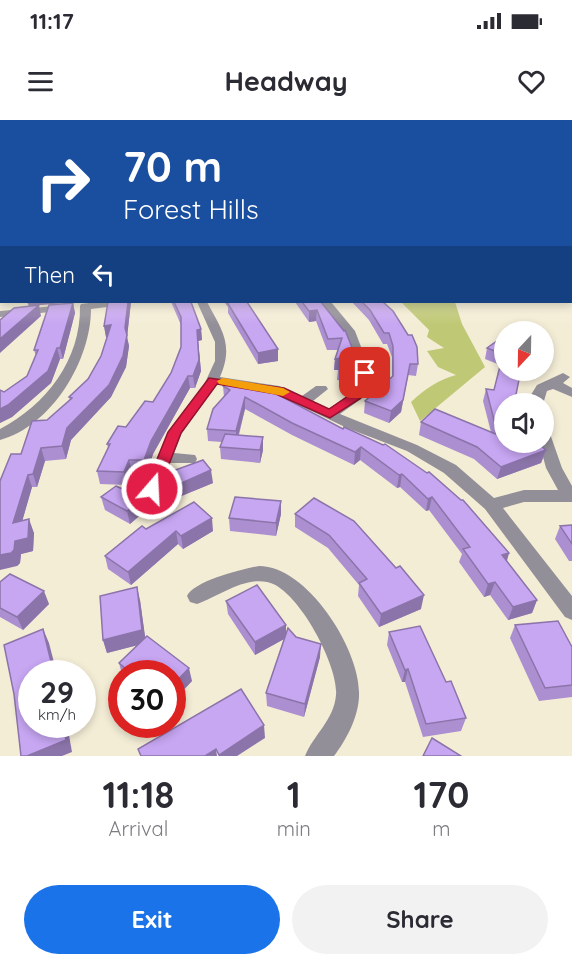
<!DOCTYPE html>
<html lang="en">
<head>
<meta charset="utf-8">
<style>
  :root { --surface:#fff; --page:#f2f2f3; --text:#2b2b33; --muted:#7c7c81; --accent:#1a73e8 }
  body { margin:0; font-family:Quicksand,sans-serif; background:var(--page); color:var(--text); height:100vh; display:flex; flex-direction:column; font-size:22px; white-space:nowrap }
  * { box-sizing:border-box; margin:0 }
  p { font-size:20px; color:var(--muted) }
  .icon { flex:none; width:33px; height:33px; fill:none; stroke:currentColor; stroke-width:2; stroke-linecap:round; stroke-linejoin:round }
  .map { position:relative; height:636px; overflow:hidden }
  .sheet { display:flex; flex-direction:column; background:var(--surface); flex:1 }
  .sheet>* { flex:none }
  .banner { position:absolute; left:0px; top:0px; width:573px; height:183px; box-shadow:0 3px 9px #0003; background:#1a4fa0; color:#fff; overflow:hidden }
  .needle { width:39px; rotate:202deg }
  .fabs { position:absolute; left:494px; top:201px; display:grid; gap:12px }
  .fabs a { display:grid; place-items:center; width:60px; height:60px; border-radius:50%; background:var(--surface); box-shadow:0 3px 9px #0003; font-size:30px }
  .speed { position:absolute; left:18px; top:540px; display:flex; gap:12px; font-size:30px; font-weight:700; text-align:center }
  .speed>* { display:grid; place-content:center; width:78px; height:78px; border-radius:50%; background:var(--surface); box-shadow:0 3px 9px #0003; line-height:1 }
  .speed small { font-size:15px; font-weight:400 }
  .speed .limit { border:9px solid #d22; background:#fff; color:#111 }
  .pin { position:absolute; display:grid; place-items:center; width:51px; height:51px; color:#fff; margin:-26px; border-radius:12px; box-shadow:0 3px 9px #0006 }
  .me { position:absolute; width:66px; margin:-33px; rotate:19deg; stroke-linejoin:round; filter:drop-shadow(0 0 4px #0008) }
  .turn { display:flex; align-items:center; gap:21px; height:126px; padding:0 24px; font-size:27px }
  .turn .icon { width:78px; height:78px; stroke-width:2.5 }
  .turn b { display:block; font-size:42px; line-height:51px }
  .then { display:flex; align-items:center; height:57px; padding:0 24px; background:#0003; gap:12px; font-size:22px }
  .eta { display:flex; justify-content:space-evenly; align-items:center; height:102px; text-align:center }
  .eta b { font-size:36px; font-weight:700; line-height:42px }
  .cta { display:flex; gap:12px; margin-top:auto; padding:12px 24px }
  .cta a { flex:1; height:69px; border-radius:36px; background:var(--accent); color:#fff; font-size:24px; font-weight:700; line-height:69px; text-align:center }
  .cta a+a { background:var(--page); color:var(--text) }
  .status { display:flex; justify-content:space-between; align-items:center; height:42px; padding:0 30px; background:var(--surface); direction:ltr }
  .status svg { height:16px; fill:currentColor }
  header { display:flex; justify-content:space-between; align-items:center; height:78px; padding:0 24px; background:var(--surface); font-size:27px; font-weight:700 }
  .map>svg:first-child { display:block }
  .green { fill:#bfc875 }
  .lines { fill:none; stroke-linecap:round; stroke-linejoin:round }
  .street { fill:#938f98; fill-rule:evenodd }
  .highway { stroke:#322a3b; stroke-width:18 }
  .wall { fill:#ab8fd0 }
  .shaded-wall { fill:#8b74a9 }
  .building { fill:#c7a6f2; stroke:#8b74a9; stroke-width:1.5 }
  .route { fill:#e11d48; stroke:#92132f; stroke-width:1.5 }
  .slow { fill:#f59e0b }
</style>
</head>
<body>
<div class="status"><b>11:17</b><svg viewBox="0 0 49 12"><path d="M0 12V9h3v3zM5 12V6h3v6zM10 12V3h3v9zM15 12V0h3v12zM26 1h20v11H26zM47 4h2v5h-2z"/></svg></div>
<header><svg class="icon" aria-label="menu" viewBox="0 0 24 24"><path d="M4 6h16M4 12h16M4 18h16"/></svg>Headway<svg class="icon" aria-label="heart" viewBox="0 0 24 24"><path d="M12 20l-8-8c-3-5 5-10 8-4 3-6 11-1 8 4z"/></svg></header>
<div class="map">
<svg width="572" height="636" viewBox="0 0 572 636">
  <rect width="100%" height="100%" fill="#f4edd6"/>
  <path class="green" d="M401,182H455L462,204L485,247L420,301L411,282C425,269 438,260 456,255L438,247L427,231L444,228L427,217L429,210Z"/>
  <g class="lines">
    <g class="street">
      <path d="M97,182H128L123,185L91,189C91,240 52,306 0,320V309C46,285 81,240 80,186L81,184Z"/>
      <path d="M197,182H207C222,210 234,225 220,257L279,266L302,276L316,266H326L328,269L313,281L329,289L350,274L359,253L343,212L321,182H331L355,211L371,253L361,279L340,294L417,325L456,345L494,378L524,370H558L546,348L539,322H543V307L548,308L562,348L572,366V382H524L503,388L572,476V500L565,497L485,389L444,353L407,331L347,308L276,274L217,264L182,313L174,333L195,335L197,339L195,343H170L158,373H146L144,369L168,312L202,269L215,241V222Z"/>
      <polygon points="66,185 71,188 70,190 0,197 0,191"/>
      <polygon points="563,253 570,257 563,263 572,268 572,277 553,269 547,271 543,284 529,284 529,278 537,265"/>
      <path d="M259,446C307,446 359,528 359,572C360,594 347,619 334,636H305C314,614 334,600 336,575C339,546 297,467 267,462C243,457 218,477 197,484L190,482L187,476C194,461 242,449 259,446Z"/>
    </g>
    <polyline class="highway" points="572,160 572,161"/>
  </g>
  <g class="wall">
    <polygon points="108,182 131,182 127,217 129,226 126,247 111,277 71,320 66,339 45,341 37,367 32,367 22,401 34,413 33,431 21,434 20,443 17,446 21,334 47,300 70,280 69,277 88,259 101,236 107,217 106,217 104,206"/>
    <polygon points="171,182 191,182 201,209 202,220 198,221 201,251 195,268 190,268 153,334 147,353 132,352 127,365 100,364 97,351 108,328 107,324 153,282 171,253 181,227 181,205"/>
    <polygon points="224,182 247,182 278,229 278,241 258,244 228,193 228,187"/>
    <polygon points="295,182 323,182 323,184 344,211 356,252 353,262 337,260 338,250 334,250 335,239 338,230 327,230 316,201 309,202"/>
    <polygon points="352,182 383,182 418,244 416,256 408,255 401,292 389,303 364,293 365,281 392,257 392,237 387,224 383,224 369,200"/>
    <polygon points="73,183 75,193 63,239 60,239 51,263 12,297 0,303 0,270 4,272 27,256 36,236 34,230"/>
    <polygon points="504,216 504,322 546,330 541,343 497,359 474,339 419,315 421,302 491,312 483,281 486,269 494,270 500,245 485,239 487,228"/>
    <polygon points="223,266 343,309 509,433 507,441 537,480 532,493 508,500 490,475 484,477 459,442 462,434 429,390 426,391 400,367 397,368 360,340 354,345 292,315 245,289 239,315 263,330 260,343 221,339 220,327 222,322 208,321 207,309 224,277"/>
    <polygon points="167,353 213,363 179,377 169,365"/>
    <polygon points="101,377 142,378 145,391 130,404 105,390"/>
    <polygon points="314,378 421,489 379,507 358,476 359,465 328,428 295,407 295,394"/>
    <polygon points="281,381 281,394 276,416 230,411 229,398"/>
    <polygon points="572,405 572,441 569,441 555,419 560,406"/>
    <polygon points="146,409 213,411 183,429 178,424 131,465 108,449 105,436"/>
    <polygon points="0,462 49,484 23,510 0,497"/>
    <polygon points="140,480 145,518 192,561 172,582 172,554 122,554 119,543 138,525 107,533 103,520"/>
    <polygon points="226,481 286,514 296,517 320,537 304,597 267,586 266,573 284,519 255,535 228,494"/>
    <polygon points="515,505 572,527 572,577 539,581 510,518"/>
    <polygon points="389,512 446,562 466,598 461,611 423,617 405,562 402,562 387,525"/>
  </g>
  <g class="shaded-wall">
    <polygon points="27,182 78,182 29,186"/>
    <polygon points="128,182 131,182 127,217 129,226 126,247 111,277 71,320 66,339 62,326 67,308 125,208"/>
    <polygon points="73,183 75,193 63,239 60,228"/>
    <polygon points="39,185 41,196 0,233 0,219"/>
    <polygon points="317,190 316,201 309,202 309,191"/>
    <polygon points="111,205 113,216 106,217 104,206"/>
    <polygon points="201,209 202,220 198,221 201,251 195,268 193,256 197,210"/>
    <polygon points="57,228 60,239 51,263 12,297 0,303 0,289"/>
    <polygon points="278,229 278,241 258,244 258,233"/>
    <polygon points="341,238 338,250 334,250 335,239"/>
    <polygon points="357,240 356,252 353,262 353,251"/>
    <polygon points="408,255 401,292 389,303 391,291"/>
    <polygon points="188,256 190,268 153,334 147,353 144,340 151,321"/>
    <polygon points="245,277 245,289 236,323 236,311"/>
    <polygon points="263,317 263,330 260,343 260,330"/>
    <polygon points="361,327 360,340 354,345 355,332"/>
    <polygon points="41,328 45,341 37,367 33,354"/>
    <polygon points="546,330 541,343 497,359 501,347"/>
    <polygon points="129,340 132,352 127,365 124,352"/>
    <polygon points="211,350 213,363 179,377 177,365"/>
    <polygon points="402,354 400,367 397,368 399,355"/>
    <polygon points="28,355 32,367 18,416 13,403"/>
    <polygon points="432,377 429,390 426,391 428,379"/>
    <polygon points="142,378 145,391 130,404 127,391"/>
    <polygon points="281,381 281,394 276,416 276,403"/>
    <polygon points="212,398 213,411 183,429 181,416"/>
    <polygon points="29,399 34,413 33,431 21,434 20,443 17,446 0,450 0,435 15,421"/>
    <polygon points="176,411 178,424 131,465 128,452"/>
    <polygon points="509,433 505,446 502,435"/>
    <polygon points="495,462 490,475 484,477 488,464"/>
    <polygon points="137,467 140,480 146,523 107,533 103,520"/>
    <polygon points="44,471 49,484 23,510 17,497"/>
    <polygon points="424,475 421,489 379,507 381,494"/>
    <polygon points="537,480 532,493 508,500 513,487"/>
    <polygon points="286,505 286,518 255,535 255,522"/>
    <polygon points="43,509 49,523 57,554 54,554"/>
    <polygon points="321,524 320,537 304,597 305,584"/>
    <polygon points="189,548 192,561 172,582 172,566"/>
    <polygon points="408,549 405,562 402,562 405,550"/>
    <polygon points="63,604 67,604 72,632 62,636 27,636"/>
    <polygon points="264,605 265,618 237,636 219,636 219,635"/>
    <polygon points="216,629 217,636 205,636"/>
  </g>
  <g class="building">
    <polygon points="108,182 128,182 125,208 127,215 123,236 109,265 67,308 62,326 41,328 33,354 28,355 13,403 29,399 28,418 15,421 14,430 11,433 0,435 0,361 11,334 21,334 32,301 47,300 72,278 69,277 88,259 101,236 111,205 104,206"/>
    <polygon points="174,182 191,182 201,209 197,210 199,240 193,256 188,256 151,321 144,340 129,340 124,352 97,351 110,324 107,324 118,306 126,307 145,281 153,282 171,253 181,227 181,197"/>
    <polygon points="227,182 247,182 278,229 258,233"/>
    <polygon points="302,182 321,182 344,211 345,210 357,240 353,251 338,249 341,238 335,239 342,218 328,219 317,190 309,191"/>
    <polygon points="362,182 383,182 393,191 408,215 412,215 417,227 418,244 410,244 403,280 391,291 365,281 393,256 393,226 389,213 384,213 370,190"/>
    <polygon points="73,183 60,228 57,228 48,251 8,285 0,289 0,270 4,272 27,256 38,230 34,230 49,185"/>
    <polygon points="39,185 0,219 0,200 14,188"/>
    <polygon points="504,216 504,250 521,250 514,284 504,284 504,322 536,322 546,330 501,347 477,327 421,302 435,289 498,315 486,269 494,270 503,234 487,228"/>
    <polygon points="225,261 275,273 343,309 344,307 383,325 385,324 427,353 429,352 461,380 463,380 509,433 502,435 537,480 513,487 495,462 488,464 463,429 470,427 432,377 428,379 402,354 399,355 361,327 355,332 292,303 245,277 236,311 207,309 213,289 230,270 223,266"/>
    <polygon points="225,314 263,317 260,330 220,327"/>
    <polygon points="203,340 211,350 177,365 167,353"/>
    <polygon points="116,366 142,378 127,391 101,377"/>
    <polygon points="235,377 281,381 276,403 229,398"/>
    <polygon points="314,378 354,401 396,448 400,446 424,475 381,494 359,463 367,459 329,415 295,394"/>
    <polygon points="194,382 212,398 181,416 176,411 128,452 105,436 142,406 146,409"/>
    <polygon points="572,405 572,424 560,406"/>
    <polygon points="10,454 44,471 17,497 0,488 0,462"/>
    <polygon points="257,465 286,505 255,522 226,481"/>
    <polygon points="137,467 142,510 103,520 100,476"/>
    <polygon points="558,501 572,527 572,565 545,568 515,505"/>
    <polygon points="420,506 446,562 451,561 466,598 426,604 408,549 405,550 389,512"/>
    <polygon points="288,508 296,517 321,524 305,584 266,573"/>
    <polygon points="43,509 54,554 32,554 32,604 63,604 66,620 27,636 21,636 14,574 4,525"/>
    <polygon points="147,516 189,548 172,566 172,554 132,554 119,543"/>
    <polygon points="241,569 264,605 219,635 216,629 205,636 141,636 138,629"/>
    <polygon points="432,618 461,636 423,636"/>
  </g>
  <linearGradient id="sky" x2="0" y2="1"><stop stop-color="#8fc0ee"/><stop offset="0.57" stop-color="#faf7ed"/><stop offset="1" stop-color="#faf7ed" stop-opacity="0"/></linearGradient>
  <rect width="572" height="205" fill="url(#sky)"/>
  <polygon class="route" points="365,250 371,253 361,278 330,298 276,274 217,264 181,313 158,373 152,374 145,369 168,312 209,258 284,268 329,289 351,274 360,253"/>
  <polygon class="slow" points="223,258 283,268 290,272 283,276 219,264 217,261"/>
</svg>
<div class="fabs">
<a><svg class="needle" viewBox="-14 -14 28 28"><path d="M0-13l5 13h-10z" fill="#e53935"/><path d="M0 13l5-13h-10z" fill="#7c7c81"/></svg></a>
<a><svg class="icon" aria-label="sound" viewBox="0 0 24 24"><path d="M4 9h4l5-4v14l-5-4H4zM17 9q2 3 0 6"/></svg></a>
</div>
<div class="speed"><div>29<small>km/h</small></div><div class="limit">30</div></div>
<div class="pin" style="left:365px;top:253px;background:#d93025"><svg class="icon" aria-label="arrive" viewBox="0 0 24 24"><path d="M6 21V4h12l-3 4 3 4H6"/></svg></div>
<svg class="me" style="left:152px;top:369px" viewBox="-20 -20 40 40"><circle r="17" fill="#e11d48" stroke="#fff" stroke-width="3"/><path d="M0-11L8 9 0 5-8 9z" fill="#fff"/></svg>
<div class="banner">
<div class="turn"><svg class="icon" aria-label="right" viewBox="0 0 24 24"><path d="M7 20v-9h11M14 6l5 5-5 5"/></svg><div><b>70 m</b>Forest Hills</div></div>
<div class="then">Then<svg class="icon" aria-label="left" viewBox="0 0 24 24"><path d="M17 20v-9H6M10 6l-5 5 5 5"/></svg></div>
</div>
</div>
<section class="sheet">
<div class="eta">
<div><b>11:18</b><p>Arrival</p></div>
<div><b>1</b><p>min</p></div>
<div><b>170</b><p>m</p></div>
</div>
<div class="cta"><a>Exit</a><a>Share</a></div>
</section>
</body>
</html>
